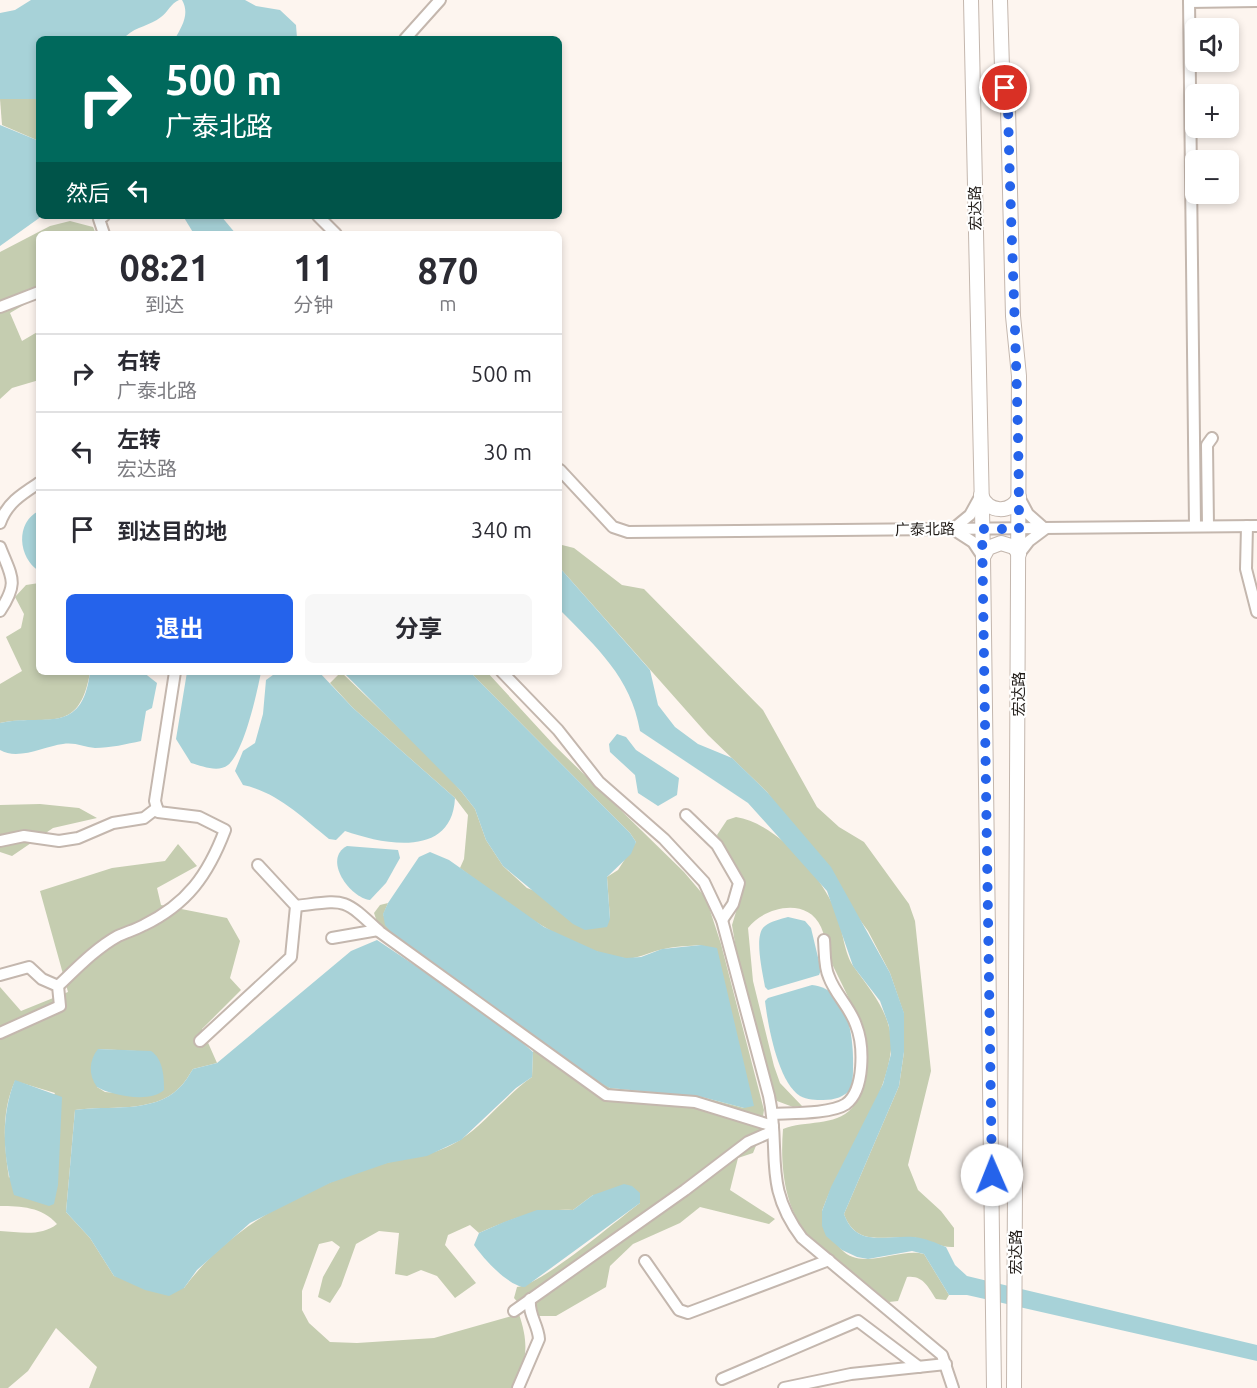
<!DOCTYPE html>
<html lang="zh">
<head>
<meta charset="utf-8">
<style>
  :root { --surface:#fff; --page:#f7f7f7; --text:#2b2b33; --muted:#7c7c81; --line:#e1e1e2; --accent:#2563eb }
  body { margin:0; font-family:Ubuntu,"Noto Sans SC",sans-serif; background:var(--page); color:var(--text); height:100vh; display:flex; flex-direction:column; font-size:22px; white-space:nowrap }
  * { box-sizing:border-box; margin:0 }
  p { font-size:20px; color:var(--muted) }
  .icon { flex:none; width:33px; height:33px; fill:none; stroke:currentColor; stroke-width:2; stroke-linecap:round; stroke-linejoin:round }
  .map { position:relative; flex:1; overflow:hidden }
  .panel { position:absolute; left:36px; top:231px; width:526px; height:444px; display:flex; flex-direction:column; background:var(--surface); border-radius:9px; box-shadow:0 3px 9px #0003 }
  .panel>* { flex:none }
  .banner { position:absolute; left:36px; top:36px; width:526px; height:183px; border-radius:9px; box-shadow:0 3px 9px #0003; background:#00695c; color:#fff; overflow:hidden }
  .controls { position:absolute; left:1185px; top:18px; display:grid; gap:12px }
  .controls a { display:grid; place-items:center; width:54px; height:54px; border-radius:9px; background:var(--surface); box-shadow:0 3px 9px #0003; font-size:30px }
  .pin { position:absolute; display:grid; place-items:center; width:51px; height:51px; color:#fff; margin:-26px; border:3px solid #fff; border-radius:50%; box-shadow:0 2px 6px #0007 }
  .me { position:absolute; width:66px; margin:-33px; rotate:359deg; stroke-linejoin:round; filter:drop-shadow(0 0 4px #0008) }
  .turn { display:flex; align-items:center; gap:21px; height:126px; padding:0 30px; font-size:27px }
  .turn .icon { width:78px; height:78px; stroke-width:2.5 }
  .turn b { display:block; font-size:42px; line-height:51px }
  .then { display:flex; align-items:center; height:57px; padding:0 30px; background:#0003; gap:12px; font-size:22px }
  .eta { display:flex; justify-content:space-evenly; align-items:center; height:102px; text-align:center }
  .eta b { font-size:36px; font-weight:700; line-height:42px }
  .button { display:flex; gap:12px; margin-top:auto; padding:12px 30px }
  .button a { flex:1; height:69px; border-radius:9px; background:var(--accent); color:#fff; font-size:24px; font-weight:700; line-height:69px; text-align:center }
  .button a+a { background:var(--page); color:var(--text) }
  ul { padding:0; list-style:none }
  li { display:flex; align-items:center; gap:18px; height:78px; padding:0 30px; border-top:2px solid var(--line) }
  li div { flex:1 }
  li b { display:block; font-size:22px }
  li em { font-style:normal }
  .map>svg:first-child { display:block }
  .green { fill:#c5cdb0; fill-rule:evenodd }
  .water { fill:#a7d2d8 }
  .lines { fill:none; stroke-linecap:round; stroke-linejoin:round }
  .minor-casing { stroke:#c4b7ae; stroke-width:14 }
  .major-casing { stroke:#c4b7ae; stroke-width:16 }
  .minor { stroke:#fff; stroke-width:10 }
  .major { stroke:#fff; stroke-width:14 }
  .route { stroke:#2563eb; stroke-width:10; stroke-dasharray:0 18 }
  .labels { text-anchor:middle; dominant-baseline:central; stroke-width:4.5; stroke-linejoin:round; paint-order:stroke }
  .street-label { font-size:15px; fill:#211c18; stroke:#fff }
</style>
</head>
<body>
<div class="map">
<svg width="1257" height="1388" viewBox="0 0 1257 1388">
  <rect width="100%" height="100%" fill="#fdf5ef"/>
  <g class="green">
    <polygon points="0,99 39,99 39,141 2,125"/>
    <polygon points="70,221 93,227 96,234 39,234 39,296 10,313 22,341 39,331 39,380 12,388 0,399 0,252 50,226"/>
    <path d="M562,545L574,548L622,585L644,589L763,710L817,807L839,827L864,842L909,904L915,921L931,1071L908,1165L918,1190L941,1211L954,1228V1247C941,1248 930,1240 917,1238C888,1233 857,1250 844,1214L899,1086L904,1052V1014L890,973L868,931L767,792L708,735L560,568Z"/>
    <path d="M39,583V672H90C79,738 45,713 0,723V684L22,671L6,637L21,628L24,614L15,597L26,585Z"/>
    <path d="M341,672L438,765L461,791L475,809L486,840L503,866L527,888L610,919L607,877L618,870L636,842L630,833L470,672H487L553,744L684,872L706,898L721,944L764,1110L760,1136L753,1153L738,1158L730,1190L775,1219L769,1224L700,1207L680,1223L633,1244L610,1266L606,1287L556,1316H530L514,1298L517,1287C540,1286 617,1220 640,1203L593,1195L573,1210C539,1208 510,1219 479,1233L470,1225L448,1235L445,1245L476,1283L455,1298L437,1276L421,1270L407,1276L395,1274L399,1233L379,1231L356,1244L341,1286L330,1303L318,1297L323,1277L340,1247L332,1241L319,1244L302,1291V1310L309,1323L330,1342L357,1343L434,1338L519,1314C529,1344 527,1359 515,1388H89L97,1367L56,1328L28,1371L8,1388H0V1231C19,1232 41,1237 57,1224C42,1207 21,1206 0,1206V987L21,1011L68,992L40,891L112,868L165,861L178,844L197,866L157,888L161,905L227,918L240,941L230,978L241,990L202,1029L217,1063L193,1069C189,1075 185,1083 179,1088C154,1114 107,1105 75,1110L66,1212L90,1238L114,1276L184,1288C231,1224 310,1185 386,1163C413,1156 435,1156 460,1140C486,1123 506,1095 532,1077L533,1052L537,1045L379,928L374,913L380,905L388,903L383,915L610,1088L702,1097L744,1108L701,945C689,946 676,946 664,949C650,951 639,960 624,958C567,950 505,902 460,868L464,859L468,815L455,798L353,708L330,683ZM98,1049L137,1051L149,1096L105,1092L97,1087ZM15,1081L55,1093L9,1178C4,1145 1,1112 15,1081Z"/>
    <polygon points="40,804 79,808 97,818 53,828 12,856 0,852 0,805"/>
    <path d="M736,817C777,823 824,878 837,915C843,930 844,954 854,967C873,994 897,1020 890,1057C880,1112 841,1158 822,1211C828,1222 833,1240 841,1249C861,1272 900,1247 924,1254L949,1295L946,1300L936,1299C928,1287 923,1275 907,1277L898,1301L889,1302L809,1237C784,1208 780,1166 783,1129C805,1120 835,1127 852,1108C858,1100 860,1092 863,1083C874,1039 853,1008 835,970C828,957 827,941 821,927C807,896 764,907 748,928L753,981L774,1066L780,1083L802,1106L793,1107L777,1101L767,1077L737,955L732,925L742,892L717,835L727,820Z"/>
  </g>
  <g class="water">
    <path d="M31,0H179C171,3 168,12 161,17C150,26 137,26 126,36L127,39H39V99H0V13L15,10Z"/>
    <path d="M182,0H245L256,6L280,10L296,25L297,38L175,39C182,26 190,14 182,0Z"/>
    <polygon points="0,125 39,141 39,216 42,216 0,246"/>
    <polygon points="183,216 221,216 236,234 194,234"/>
    <path d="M39,511V571C18,558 15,522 39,511Z"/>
    <path d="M560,568L650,670L658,705L675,727L698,744L732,758L767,792L831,867L890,973L904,1013V1052L899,1086L844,1214C856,1248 885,1235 914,1237C925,1238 936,1243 946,1247L955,1265L967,1276L1257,1345V1361L967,1295H949L924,1254L912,1251L868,1259L857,1257L842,1250L826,1236L822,1226V1211L831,1187L883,1084L891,1054L889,1026L880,1001L853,966L827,891L748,803L640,731C631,677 596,647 560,610Z"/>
    <path d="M90,672H143L157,683L152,708L146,711L141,741C127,744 110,748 95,748C84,747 75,742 63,744C45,746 18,761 0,750V723C44,713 82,737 90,672Z"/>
    <path d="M187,672H261C257,693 244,752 228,765C218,773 202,766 191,763L176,739Z"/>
    <path d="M277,672H319L353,708L455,798C452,858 385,845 345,831L336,840L329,839C302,817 277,792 243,785L235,771L243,751L255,743L263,714L266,680Z"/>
    <polygon points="343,672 470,672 630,833 636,842 631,854 607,877 610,919 607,927 585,930 573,924 503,866 486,840 475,809 461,791"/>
    <polygon points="617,734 626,737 636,750 679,778 677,795 658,806 638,793 635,775 610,752 609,744"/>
    <path d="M347,846L398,850L400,858L386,883L370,900C350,898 322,859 347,846Z"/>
    <polygon points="430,852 449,860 544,927 597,951 626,958 641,957 662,949 701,945 717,948 754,1106 744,1108 702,1097 610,1088 594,1080 392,933 385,925 383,914 388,903 419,857"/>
    <path d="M788,917L805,921L811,928L821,970L819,975L768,990L765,987C763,974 753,934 765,926C771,921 781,919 788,917Z"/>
    <path d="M377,940L498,1021L533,1052L532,1077L516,1088L461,1140L427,1156L388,1163L330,1183L250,1223L197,1270L184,1288L169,1296L145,1290L114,1276L90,1238L66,1212L75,1110C107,1105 154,1114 179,1088C185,1083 189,1075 193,1069L217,1063L351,951Z"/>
    <path d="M812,985C855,989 855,1055 852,1088C844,1097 835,1100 823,1100C816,1100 807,1100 800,1096C778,1082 768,1026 765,1001L768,998Z"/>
    <path d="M98,1049L151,1051C163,1059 164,1076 164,1090C151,1103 112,1096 97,1087C88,1075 89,1060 98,1049Z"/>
    <path d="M15,1080L62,1097L58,1185L54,1204L49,1206L14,1195C3,1158 0,1117 15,1080Z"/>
    <path d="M624,1184L632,1186L640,1193V1203L525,1287C509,1287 483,1258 474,1245L479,1233L504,1222L537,1210H573L593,1195Z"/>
  </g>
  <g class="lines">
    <g class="minor-casing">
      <g id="minor">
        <polyline points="1189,0 1195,526"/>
        <polyline points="1189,2 1257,1"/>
        <polyline points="405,39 440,0"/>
        <polyline points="104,216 99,219 104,234"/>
        <polyline points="318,216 336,234"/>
        <polyline points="0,307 39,292"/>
        <polyline points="560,470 613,527 628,532 1257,526"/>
        <path d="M0,523C7,503 22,494 39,483"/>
        <polyline points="1208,526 1207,445 1212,438"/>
        <polyline points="1247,526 1246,569 1257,612"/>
        <polyline points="953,529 970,515 981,495"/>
        <polyline points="956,531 973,542 983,557"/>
        <path d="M0,547C12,578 19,582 0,611"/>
        <polyline points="1019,554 1029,541 1045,529 1028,514 1020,499"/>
        <path d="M502,672L558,730L599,782L664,839L704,882L722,920L769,1096C781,1153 762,1185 802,1238L942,1355L953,1388"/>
        <polyline points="686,815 717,845 739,883 733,904 722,920"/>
        <polyline points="0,841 24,836 59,841 78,838 113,823 144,818 157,808"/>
        <path d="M296,906C347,900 342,897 380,932L606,1095L695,1102L773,1126"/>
        <polyline points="332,938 378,930"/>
        <polyline points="0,975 29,967 42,979 58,986 60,1006 0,1033"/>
        <path d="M58,986C76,969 96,948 118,936C126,932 135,930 144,925C187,904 208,875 225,830L199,817L158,812L155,801L175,672"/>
        <polyline points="200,1041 291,957 296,906 258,865"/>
        <path d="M773,1114C790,1113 831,1114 846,1104C865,1090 864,1045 856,1025C850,1007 835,994 829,977C824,967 825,951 824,940"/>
        <polyline points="645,1261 679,1310 688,1313 829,1260"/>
        <polyline points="514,1311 685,1190 748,1142 773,1131"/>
        <polyline points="722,1379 858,1321 919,1367"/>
        <path d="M518,1388L539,1339C538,1324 528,1315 530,1299"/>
        <polyline points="784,1388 851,1374 946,1364"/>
      </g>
    </g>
    <g class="major-casing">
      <g id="major">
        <polyline points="971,0 983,557 994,1388"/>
        <polyline points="1000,0 1002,68 1008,108 1013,316 1019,376 1014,1388"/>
        <path d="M981,495C988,513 1011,514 1019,497"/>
        <polyline points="983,557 988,548 1001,543 1014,547 1019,554"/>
      </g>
    </g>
    <use href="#minor" class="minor"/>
    <use href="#major" class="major"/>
  </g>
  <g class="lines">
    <path class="route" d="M992,1175L982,529H1019C1019,389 1011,248 1008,108L1005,88"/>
  </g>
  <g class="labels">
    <g class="street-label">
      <text transform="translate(975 208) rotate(-91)">宏达路</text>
      <text transform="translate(925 529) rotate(-1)">广泰北路</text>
      <text transform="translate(1018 694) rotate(-90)">宏达路</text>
      <text transform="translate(1015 1252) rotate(-90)">宏达路</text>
    </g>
  </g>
</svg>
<div class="controls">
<a><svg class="icon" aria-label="sound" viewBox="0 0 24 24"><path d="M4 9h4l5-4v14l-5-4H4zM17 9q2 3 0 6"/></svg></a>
<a>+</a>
<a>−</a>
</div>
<div class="pin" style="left:1005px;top:88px;background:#d93025"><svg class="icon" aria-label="arrive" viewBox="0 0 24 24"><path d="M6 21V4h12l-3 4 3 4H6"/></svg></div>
<svg class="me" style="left:992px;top:1175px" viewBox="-20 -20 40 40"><circle r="19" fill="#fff"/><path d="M0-13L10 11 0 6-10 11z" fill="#2563eb"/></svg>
<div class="banner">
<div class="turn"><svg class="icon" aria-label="right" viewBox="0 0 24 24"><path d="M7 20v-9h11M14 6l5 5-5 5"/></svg><div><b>500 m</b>广泰北路</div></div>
<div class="then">然后<svg class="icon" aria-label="left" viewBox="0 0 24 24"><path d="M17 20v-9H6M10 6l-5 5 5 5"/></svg></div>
</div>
<section class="panel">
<div class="eta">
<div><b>08:21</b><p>到达</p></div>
<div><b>11</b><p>分钟</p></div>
<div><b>870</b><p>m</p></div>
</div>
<ul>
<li><svg class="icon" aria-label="right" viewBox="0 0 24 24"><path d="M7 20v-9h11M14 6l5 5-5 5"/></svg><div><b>右转</b><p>广泰北路</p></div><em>500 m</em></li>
<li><svg class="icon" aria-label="left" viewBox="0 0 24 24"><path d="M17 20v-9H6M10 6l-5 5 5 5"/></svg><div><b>左转</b><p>宏达路</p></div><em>30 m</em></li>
<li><svg class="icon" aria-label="arrive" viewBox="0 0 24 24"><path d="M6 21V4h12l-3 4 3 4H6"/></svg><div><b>到达目的地</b></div><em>340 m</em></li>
</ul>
<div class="button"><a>退出</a><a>分享</a></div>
</section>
</div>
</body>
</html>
